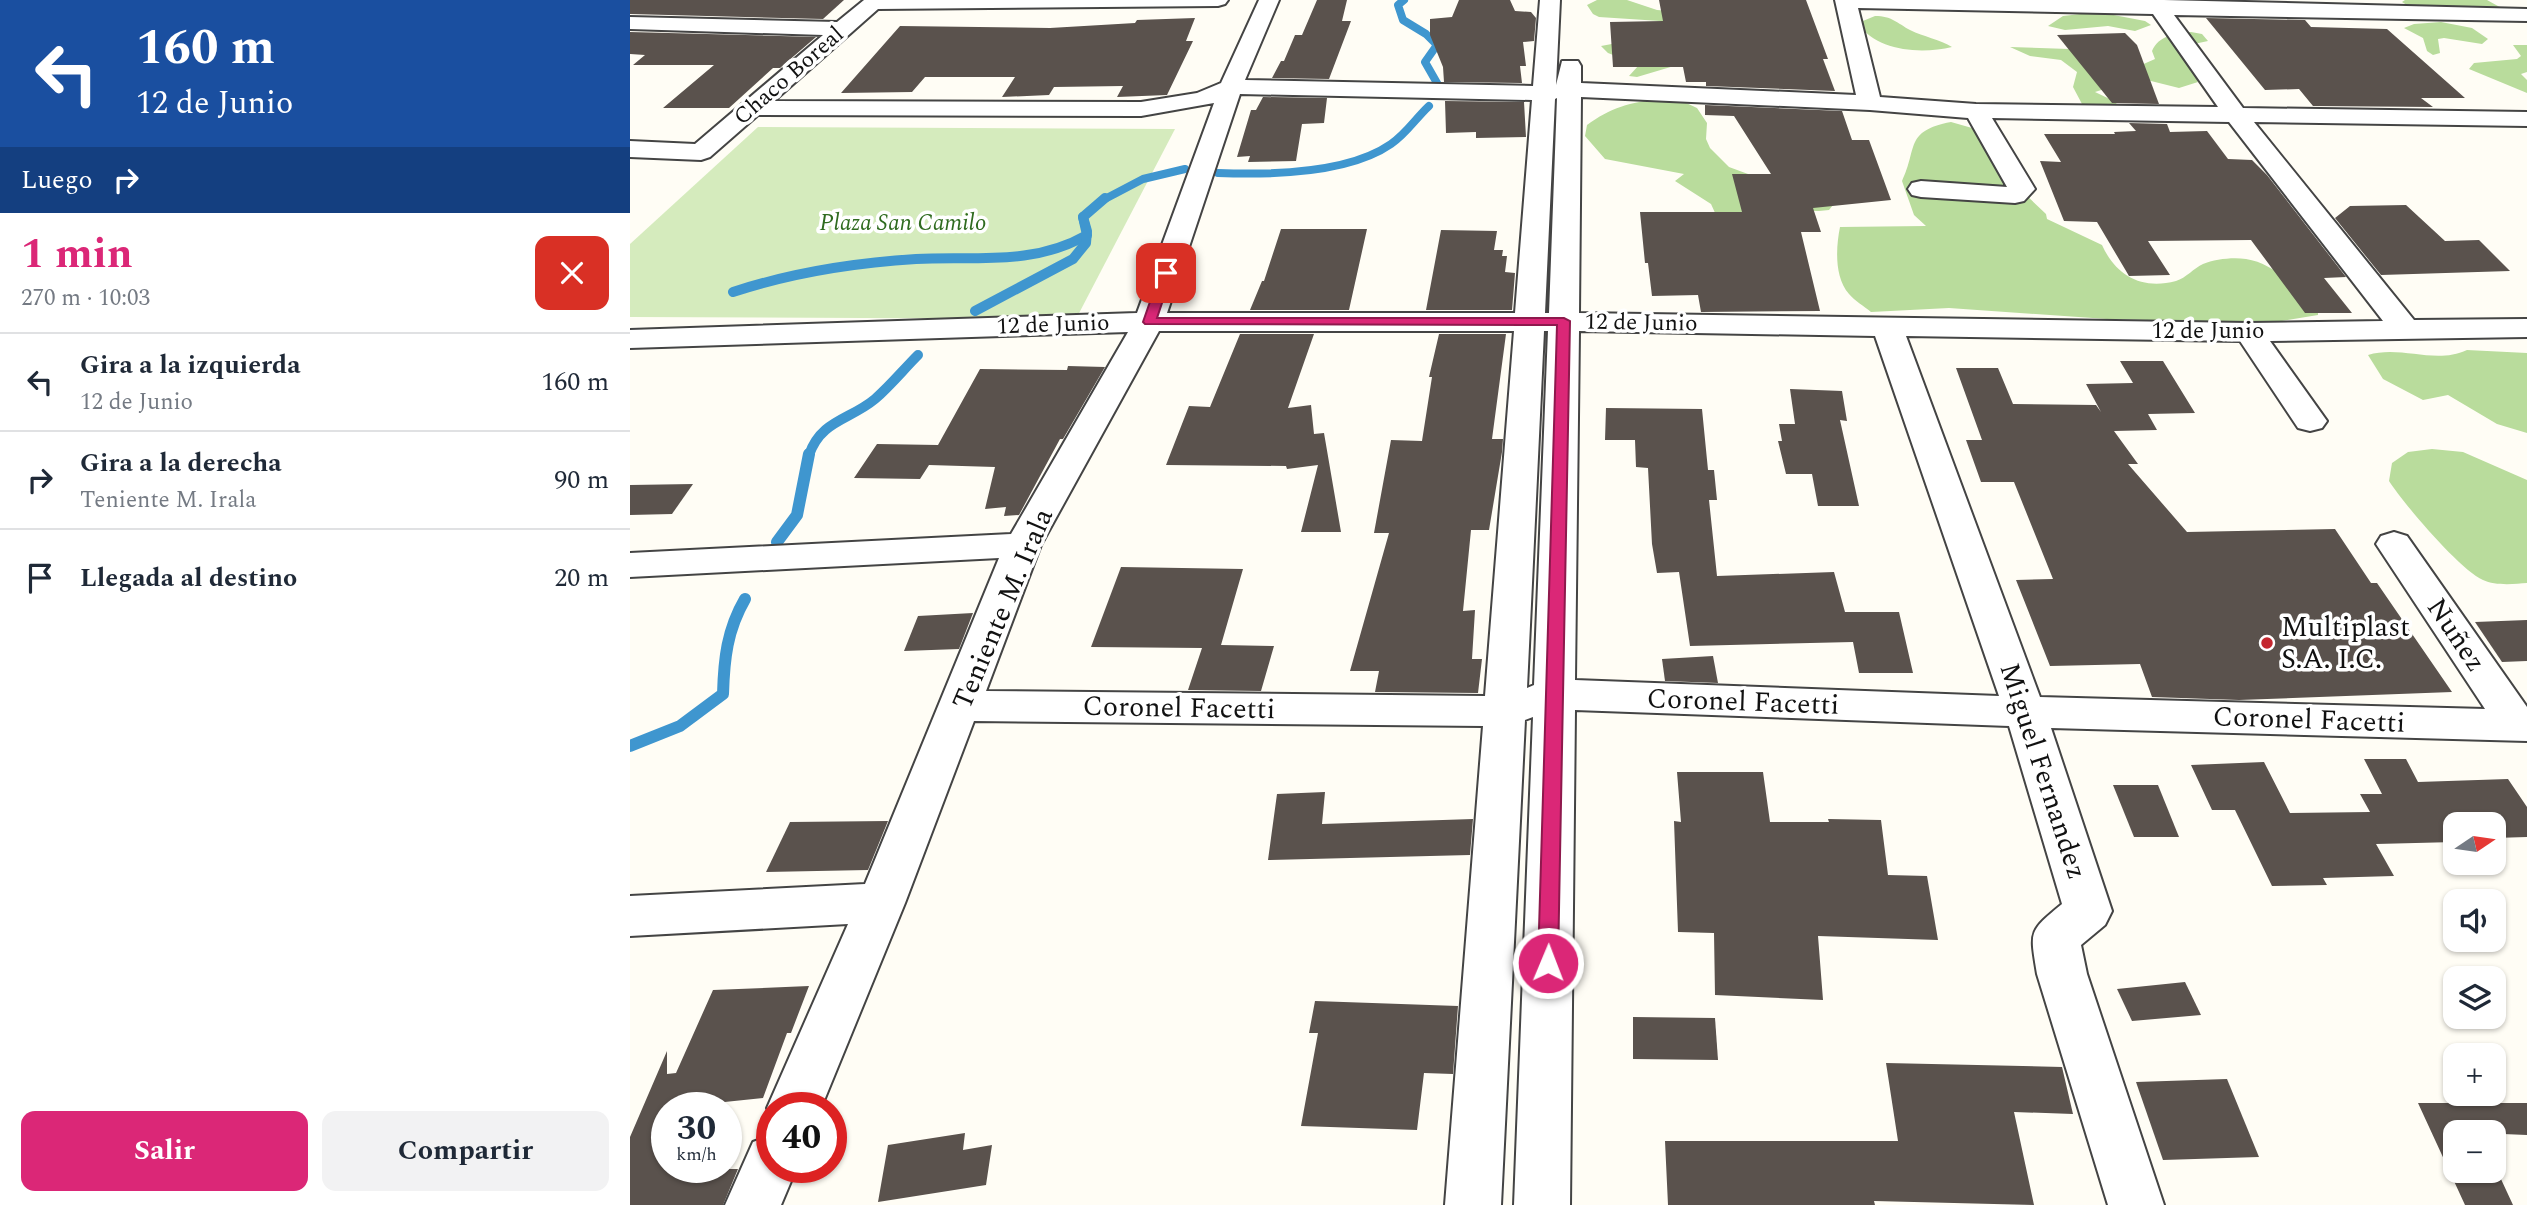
<!DOCTYPE html>
<html lang="es">
<head>
<meta charset="utf-8">
<style>
  :root { --surface:#fff; --page:#f2f2f3; --text:#1f2937; --muted:#747a83; --line:#e0e1e3; --accent:#db2777 }
  body { margin:0; font-family:Spectral,serif; background:var(--page); color:var(--text); height:100vh; display:flex; flex-direction:column; font-size:26px; white-space:nowrap }
  * { box-sizing:border-box; margin:0 }
  p { font-size:23px; color:var(--muted) }
  .icon { flex:none; width:38px; height:38px; fill:none; stroke:currentColor; stroke-width:2; stroke-linecap:round; stroke-linejoin:round }
  .map { position:relative; flex:1; overflow:hidden }
  .details { display:flex; flex-direction:column; background:var(--surface); width:630px }
  .details>* { flex:none }
  .guide { background:#1a4fa0; color:#fff; overflow:hidden }
  .needle { width:46px; rotate:77deg }
  .tools { position:absolute; left:1813px; top:812px; display:grid; gap:14px }
  .tools a { display:grid; place-items:center; width:63px; height:63px; border-radius:14px; background:var(--surface); box-shadow:0 2px 5px #0004; font-size:35px }
  .speed { position:absolute; left:21px; top:1092px; display:flex; gap:14px; font-size:35px; font-weight:700; text-align:center }
  .speed>* { display:grid; place-content:center; width:91px; height:91px; border-radius:50%; background:var(--surface); box-shadow:0 2px 5px #0004; line-height:1 }
  .speed small { font-size:18px; font-weight:400 }
  .speed .limit { border:10px solid #d22; background:#fff; color:#111 }
  .pin { position:absolute; display:grid; place-items:center; width:60px; height:60px; color:#fff; margin:-30px; border-radius:14px; box-shadow:0 4px 10px #0006 }
  .me { position:absolute; width:77px; margin:-38px; rotate:1deg; stroke-linejoin:round; filter:drop-shadow(0 0 5px #0008) }
  .turn { display:flex; align-items:center; gap:24px; height:147px; padding:0 21px; font-size:32px }
  .turn .icon { width:91px; height:91px; stroke-width:2.5 }
  .turn b { display:block; font-size:49px; line-height:60px }
  .then { display:flex; align-items:center; height:66px; padding:0 21px; background:#0003; gap:14px; font-size:26px }
  .round { display:grid; place-items:center; flex:none; width:74px; height:74px; border-radius:14px; background:var(--page) }
  .summary { display:flex; align-items:center; justify-content:space-between; height:119px; padding:0 21px }
  h1 { font-size:42px; font-weight:700; line-height:52px; color:var(--accent) }
  .button { display:flex; gap:14px; margin-top:auto; padding:14px 21px }
  .button a { flex:1; height:80px; border-radius:14px; background:var(--accent); color:#fff; font-size:28px; font-weight:700; line-height:80px; text-align:center }
  .button a+a { background:var(--page); color:var(--text) }
  ul { padding:0; list-style:none }
  li { display:flex; align-items:center; gap:21px; height:98px; padding:0 21px; border-top:2px solid var(--line) }
  li div { flex:1 }
  li b { display:block; font-size:26px }
  li em { font-style:normal }
  main { display:flex; flex:1; min-height:0 }
  .map>svg:first-child { display:block }
  .green { fill:#d5ebbd }
  .forest { fill:#b9dc9c }
  .lines { fill:none; stroke-linecap:round; stroke-linejoin:round }
  .stream-far2 { stroke:#3f96cf; stroke-width:8 }
  .stream-far1 { stroke:#3f96cf; stroke-width:10 }
  .stream { stroke:#3f96cf; stroke-width:12 }
  .building { fill:#5a524d }
  .minor-casing { stroke:#444; stroke-width:4 }
  .minor { fill:#fff; fill-rule:evenodd }
  .route { fill:#db2777; stroke:#8e194d; stroke-width:2 }
  .poi-dot { fill:#c4262e; stroke:#fff; stroke-width:2.5 }
  .labels { text-anchor:middle; dominant-baseline:central; stroke-width:7; stroke-linejoin:round; paint-order:stroke }
  .far-street-label { font-size:23px; fill:#111; stroke:#fff }
  .far-park-label { font-size:23px; font-style:italic; fill:#2f6b1f; stroke:#fff }
  .street-label { font-size:28px; fill:#111; stroke:#fff }
  .poi-label { font-size:28px; fill:#111; stroke:#fff; text-anchor:start }
</style>
</head>
<body>
<main>
<section class="details">
<div class="guide">
<div class="turn"><svg class="icon" aria-label="left" viewBox="0 0 24 24"><path d="M17 20v-9H6M10 6l-5 5 5 5"/></svg><div><b>160 m</b>12 de Junio</div></div>
<div class="then">Luego<svg class="icon" aria-label="right" viewBox="0 0 24 24"><path d="M7 20v-9h11M14 6l5 5-5 5"/></svg></div>
</div>
<div class="summary"><div><h1>1 min</h1><p>270 m · 10:03</p></div><a class="round" style="background:#d93025;color:#fff"><svg class="icon" aria-label="close" viewBox="0 0 24 24"><path d="M6 6l12 12M18 6L6 18"/></svg></a></div>
<ul>
<li><svg class="icon" aria-label="left" viewBox="0 0 24 24"><path d="M17 20v-9H6M10 6l-5 5 5 5"/></svg><div><b>Gira a la izquierda</b><p>12 de Junio</p></div><em>160 m</em></li>
<li><svg class="icon" aria-label="right" viewBox="0 0 24 24"><path d="M7 20v-9h11M14 6l5 5-5 5"/></svg><div><b>Gira a la derecha</b><p>Teniente M. Irala</p></div><em>90 m</em></li>
<li><svg class="icon" aria-label="arrive" viewBox="0 0 24 24"><path d="M6 21V4h12l-3 4 3 4H6"/></svg><div><b>Llegada al destino</b></div><em>20 m</em></li>
</ul>
<div class="button"><a>Salir</a><a>Compartir</a></div>
</section>
<div class="map">
<svg width="1897" height="1205" viewBox="0 0 1897 1205">
  <rect width="100%" height="100%" fill="#fffdf5"/>
  <g class="green">
    <polygon points="928,100 922,302 918,302 924,101"/>
    <polygon points="128,127 545,129 446,319 0,317 0,244"/>
  </g>
  <g class="forest">
    <polygon points="967,0 997,0 1027,10 1054,12 1044,66 1007,77 999,76 1009,65 978,53 971,46 987,43 1034,24 1030,21 969,17 963,14 957,5"/>
    <polygon points="1775,0 1857,0 1877,11 1782,8 1772,2"/>
    <polygon points="1468,12 1515,21 1521,25 1505,31 1478,26 1435,30 1418,26 1433,16"/>
    <path d="M1245,16C1262,16 1267,23 1280,30C1294,37 1309,39 1322,47C1292,54 1246,52 1228,23Z"/>
    <polygon points="1811,22 1842,28 1858,39 1852,44 1814,38 1808,39 1810,53 1803,55 1797,51 1793,38 1774,28 1784,24"/>
    <path d="M1561,32L1572,34L1578,41L1564,44V74L1568,82L1549,88L1509,78L1465,92L1486,102L1487,106L1459,108L1452,104L1443,87L1447,72L1431,60L1400,56L1380,47L1439,49L1509,66L1525,59L1522,51C1529,35 1545,34 1561,32Z"/>
    <polygon points="1883,45 1897,45 1897,72 1891,74 1897,80 1897,93 1839,69 1844,63 1887,59 1891,56"/>
    <path d="M1029,99L1052,101L1067,108L1077,123L1076,139L1080,148L1099,167L1203,205L1199,210L1189,211L1113,210L1101,232L1086,215L1081,204L1045,181L1054,174L975,159L955,136L957,125C980,108 1001,102 1029,99Z"/>
    <path d="M1321,122L1349,130L1395,194L1416,214L1417,219L1472,245C1486,276 1512,290 1546,281C1556,278 1564,268 1573,264C1585,259 1603,257 1616,259C1644,263 1665,288 1688,304V315L1640,323L1477,319L1319,308L1241,312C1234,306 1225,301 1219,294C1204,277 1206,247 1210,227L1296,226L1284,215L1272,181C1288,148 1274,131 1321,122Z"/>
    <path d="M1837,350L1897,353V433L1867,424L1818,395L1793,400L1753,379L1738,355C1771,345 1805,365 1837,350Z"/>
    <path d="M1802,449L1833,452L1897,480V583C1885,584 1865,586 1853,580C1830,570 1774,504 1759,481L1762,463L1778,452Z"/>
  </g>
  <g class="lines">
    <g class="stream-far2">
      <polyline points="774,0 768,5 773,20 796,34 807,45 795,62 811,90"/>
      <path d="M588,173C639,175 718,174 761,144C776,134 786,118 799,106"/>
      <polyline points="473,200 513,179 555,169"/>
    </g>
    <g class="stream-far1">
      <path d="M103,292C164,272 222,263 286,259C345,256 403,266 457,235L453,217"/>
      <polyline points="345,311 443,259 456,243 457,231 453,217 475,198"/>
      <path d="M179,455C191,420 220,420 245,399C260,386 274,369 288,355"/>
    </g>
    <g class="stream">
      <polyline points="147,542 167,515 179,454"/>
      <path d="M0,746L50,726L93,694C94,659 97,630 115,599"/>
    </g>
  </g>
  <g class="building">
    <polygon points="0,0 214,0 193,19 0,14"/>
    <polygon points="687,0 717,0 712,21 721,21 699,79 642,78 651,61 654,61 665,35 672,35"/>
    <polygon points="829,0 880,0 885,11 901,12 906,18 904,41 893,42 896,66 890,66 892,83 814,82 813,67 800,35 800,19 822,17"/>
    <polygon points="1029,0 1176,0 1198,59 1193,59 1205,91 1076,86 1076,82 1056,82 1053,67 983,67 980,22 1033,21"/>
    <polygon points="565,18 556,41 563,41 537,95 487,97 493,86 424,87 419,95 372,97 385,77 295,77 282,92 211,93 270,26 420,28 505,23 507,20"/>
    <polygon points="1576,18 1675,20 1681,27 1757,29 1835,98 1791,98 1803,107 1683,106 1669,89 1635,90"/>
    <polygon points="0,32 186,37 150,68 143,68 99,108 33,108 84,65 3,65 15,55 0,54"/>
    <polygon points="1495,33 1507,45 1529,104 1482,103 1427,35"/>
    <polygon points="633,97 697,98 694,123 672,124 666,161 618,162 620,156 607,157 621,110 626,110"/>
    <polygon points="815,101 894,102 896,137 846,138 846,132 816,133"/>
    <polygon points="1075,105 1212,111 1222,140 1239,140 1261,200 1183,208 1191,232 1171,232 1190,311 1071,312 1068,295 1022,296 1018,263 1015,263 1010,212 1112,212 1102,174 1141,174 1104,116 1075,115"/>
    <polygon points="1499,123 1537,124 1540,132 1577,131 1598,159 1622,160 1637,175 1716,277 1694,278 1722,313 1675,313 1621,240 1518,241 1540,275 1499,276 1467,222 1434,221 1410,161 1431,162 1414,134 1485,134 1484,132 1506,131"/>
    <polygon points="1776,205 1815,241 1849,240 1880,271 1751,275 1705,218 1720,206"/>
    <polygon points="651,229 737,229 719,310 620,310 632,281 634,281"/>
    <polygon points="811,230 867,231 864,250 873,250 872,256 877,256 875,272 885,273 882,310 796,310"/>
    <polygon points="610,334 684,334 658,408 681,405 684,434 694,433 711,532 671,532 688,465 657,469 656,466 536,465 559,406 580,407"/>
    <polygon points="809,334 876,334 862,439 873,439 872,452 859,530 841,530 833,611 845,610 842,659 852,659 848,693 745,692 749,671 720,671 759,533 744,533 761,440 792,441 802,377 799,377"/>
    <polygon points="1490,361 1533,361 1565,413 1518,414 1527,430 1484,431 1508,464 1498,464 1557,532 1705,529 1741,583 1747,583 1822,692 1609,700 1522,697 1510,664 1420,666 1386,580 1423,579 1384,482 1351,482 1336,440 1352,440 1326,368 1368,368 1383,404 1466,405 1471,412 1456,384 1503,383"/>
    <polygon points="438,366 475,367 433,439 430,439 389,515 374,516 376,507 355,509 365,467 299,465 290,479 224,478 247,444 308,445 350,369 437,370"/>
    <polygon points="1160,389 1212,391 1217,421 1210,420 1229,506 1188,506 1182,474 1156,474 1148,441 1152,441 1149,424 1165,424"/>
    <polygon points="976,408 1072,409 1078,470 1084,470 1087,500 1079,500 1087,576 1204,572 1215,612 1269,612 1283,673 1229,673 1223,642 1060,646 1049,572 1027,573 1022,544 1018,468 1006,467 1005,440 975,440"/>
    <polygon points="63,484 42,514 0,515 0,485"/>
    <polygon points="491,567 613,569 591,645 644,646 631,691 558,690 572,648 461,647"/>
    <polygon points="343,613 329,649 274,651 288,616"/>
    <polygon points="1897,620 1897,661 1872,662 1845,622"/>
    <polygon points="1083,656 1088,683 1035,681 1032,659"/>
    <polygon points="1734,759 1776,759 1788,782 1878,779 1897,807 1897,837 1864,838 1864,824 1825,824 1825,842 1746,844 1764,876 1693,878 1697,885 1642,886 1605,810 1582,810 1561,765 1634,762 1660,813 1740,812 1730,794 1752,794"/>
    <polygon points="1047,772 1133,772 1140,822 1199,822 1198,819 1251,820 1258,875 1297,876 1308,940 1188,936 1193,1000 1085,995 1084,933 1048,932 1044,821 1051,822"/>
    <polygon points="1483,785 1528,785 1549,837 1504,837"/>
    <polygon points="695,792 692,824 843,819 840,855 638,860 647,794"/>
    <polygon points="258,821 238,870 136,872 160,822"/>
    <polygon points="1555,982 1571,1015 1502,1021 1487,989"/>
    <polygon points="179,986 161,1033 157,1033 133,1098 37,1108 37,1169 108,1169 93,1205 0,1205 0,1137 37,1051 37,1074 46,1073 83,990"/>
    <polygon points="685,1001 828,1006 823,1074 794,1073 787,1130 671,1126 688,1033 679,1033"/>
    <polygon points="1003,1017 1085,1018 1088,1060 1003,1059"/>
    <polygon points="1256,1063 1432,1067 1443,1114 1384,1112 1404,1205 1244,1201 1245,1205 1038,1205 1035,1141 1268,1141"/>
    <polygon points="1597,1079 1629,1157 1533,1160 1506,1082"/>
    <polygon points="1788,1103 1897,1103 1897,1135 1825,1132 1825,1171 1864,1171 1864,1164 1883,1205 1835,1205"/>
    <polygon points="335,1133 333,1150 362,1145 356,1185 248,1202 258,1145"/>
  </g>
  <g class="lines">
    <g class="minor-casing">
      <g id="minor">
        <path d="M234,0H598L595,4L588,6L248,9L144,101L511,102L567,93L591,83L629,0H649L615,80L903,86L910,0H930L926,85L932,61H948L951,66V83L1226,95L1205,0H1534L1897,9V21L1544,15L1613,108L1897,112V126L1624,122L1784,320L1897,319V337L1640,341L1697,421L1692,428L1680,431L1668,428L1610,341L1276,336L1410,697L1855,709L1746,544L1751,536L1764,532L1777,536L1897,707V741L1421,728L1482,911L1475,925L1451,945L1457,974L1534,1205H1478L1407,974C1400,931 1398,932 1432,904L1379,726L945,710L940,1205H884L903,717L895,720L871,1205H815L853,726L344,721L275,903L191,1108H142V1118L137,1108L218,924L0,936V896L235,884L369,558L0,577V553L381,534L498,332L0,348V330L507,313L584,103L511,116L128,115L80,157L71,160L0,157V141L65,144L193,35L0,29V17L207,22ZM1228,8L1523,14L1588,107L1346,104L1250,97ZM610,94L902,100L885,313H537ZM951,97L1240,110L1338,118L1377,187L1291,181L1282,183L1278,189L1282,195L1291,197L1385,203L1394,201L1405,189L1362,118L1599,122L1753,321L1619,323L949,313ZM927,98L919,313H915L925,99ZM529,331H884L855,696L356,691L411,545ZM914,331H918L904,685L897,688ZM949,331L1245,336L1369,696L945,680Z"/>
        <polygon points="142,1135 142,1167 167,1167 151,1205 95,1205 123,1142"/>
      </g>
    </g>
    <use href="#minor" class="minor"/>
  </g>
  <polygon class="route" points="536,270 542,273 527,318 934,318 940,321 928,963 925,969 918,972 911,969 908,963 927,325 515,324 513,322 530,273"/>
  <circle class="poi-dot" cx="1637" cy="643" r="7"/>
  <g class="labels">
    <g class="far-street-label">
      <text transform="translate(159 76) rotate(-41)">Chaco Boreal</text>
      <text transform="translate(1011 323) rotate(1)">12 de Junio</text>
      <text transform="translate(423 325) rotate(-2)">12 de Junio</text>
      <text x="1578" y="331">12 de Junio</text>
    </g>
    <g class="far-park-label">
      <text x="273" y="223">Plaza San Camilo</text>
    </g>
    <g class="street-label">
      <text transform="translate(373 609) rotate(-67)">Teniente M. Irala</text>
      <text transform="translate(1826 635) rotate(56)">Nuñez</text>
      <text transform="translate(1113 702) rotate(2)">Coronel Facetti</text>
      <text transform="translate(549 708) rotate(1)">Coronel Facetti</text>
      <text transform="translate(1679 720) rotate(2)">Coronel Facetti</text>
      <text transform="translate(1413 771) rotate(72)">Miguel Fernandez</text>
    </g>
    <g class="poi-label">
      <text x="1651" y="627">Multiplast<tspan x="1651" dy="32">S.A. I.C.</tspan></text>
    </g>
  </g>
</svg>
<div class="tools">
<a><svg class="needle" viewBox="-14 -14 28 28"><path d="M0-13l5 13h-10z" fill="#e53935"/><path d="M0 13l5-13h-10z" fill="#747a83"/></svg></a>
<a><svg class="icon" aria-label="sound" viewBox="0 0 24 24"><path d="M4 9h4l5-4v14l-5-4H4zM17 9q2 3 0 6"/></svg></a>
<a><svg class="icon" aria-label="layers" viewBox="0 0 24 24"><path d="M12 4l9 5-9 5-9-5zM3 14l9 5 9-5"/></svg></a>
<a>+</a>
<a>−</a>
</div>
<div class="speed"><div>30<small>km/h</small></div><div class="limit">40</div></div>
<div class="pin" style="left:536px;top:273px;background:#d93025"><svg class="icon" aria-label="arrive" viewBox="0 0 24 24"><path d="M6 21V4h12l-3 4 3 4H6"/></svg></div>
<svg class="me" style="left:918px;top:963px" viewBox="-20 -20 40 40"><circle r="17" fill="#db2777" stroke="#fff" stroke-width="3"/><path d="M0-11L8 9 0 5-8 9z" fill="#fff"/></svg>
</div>
</main>
</body>
</html>
